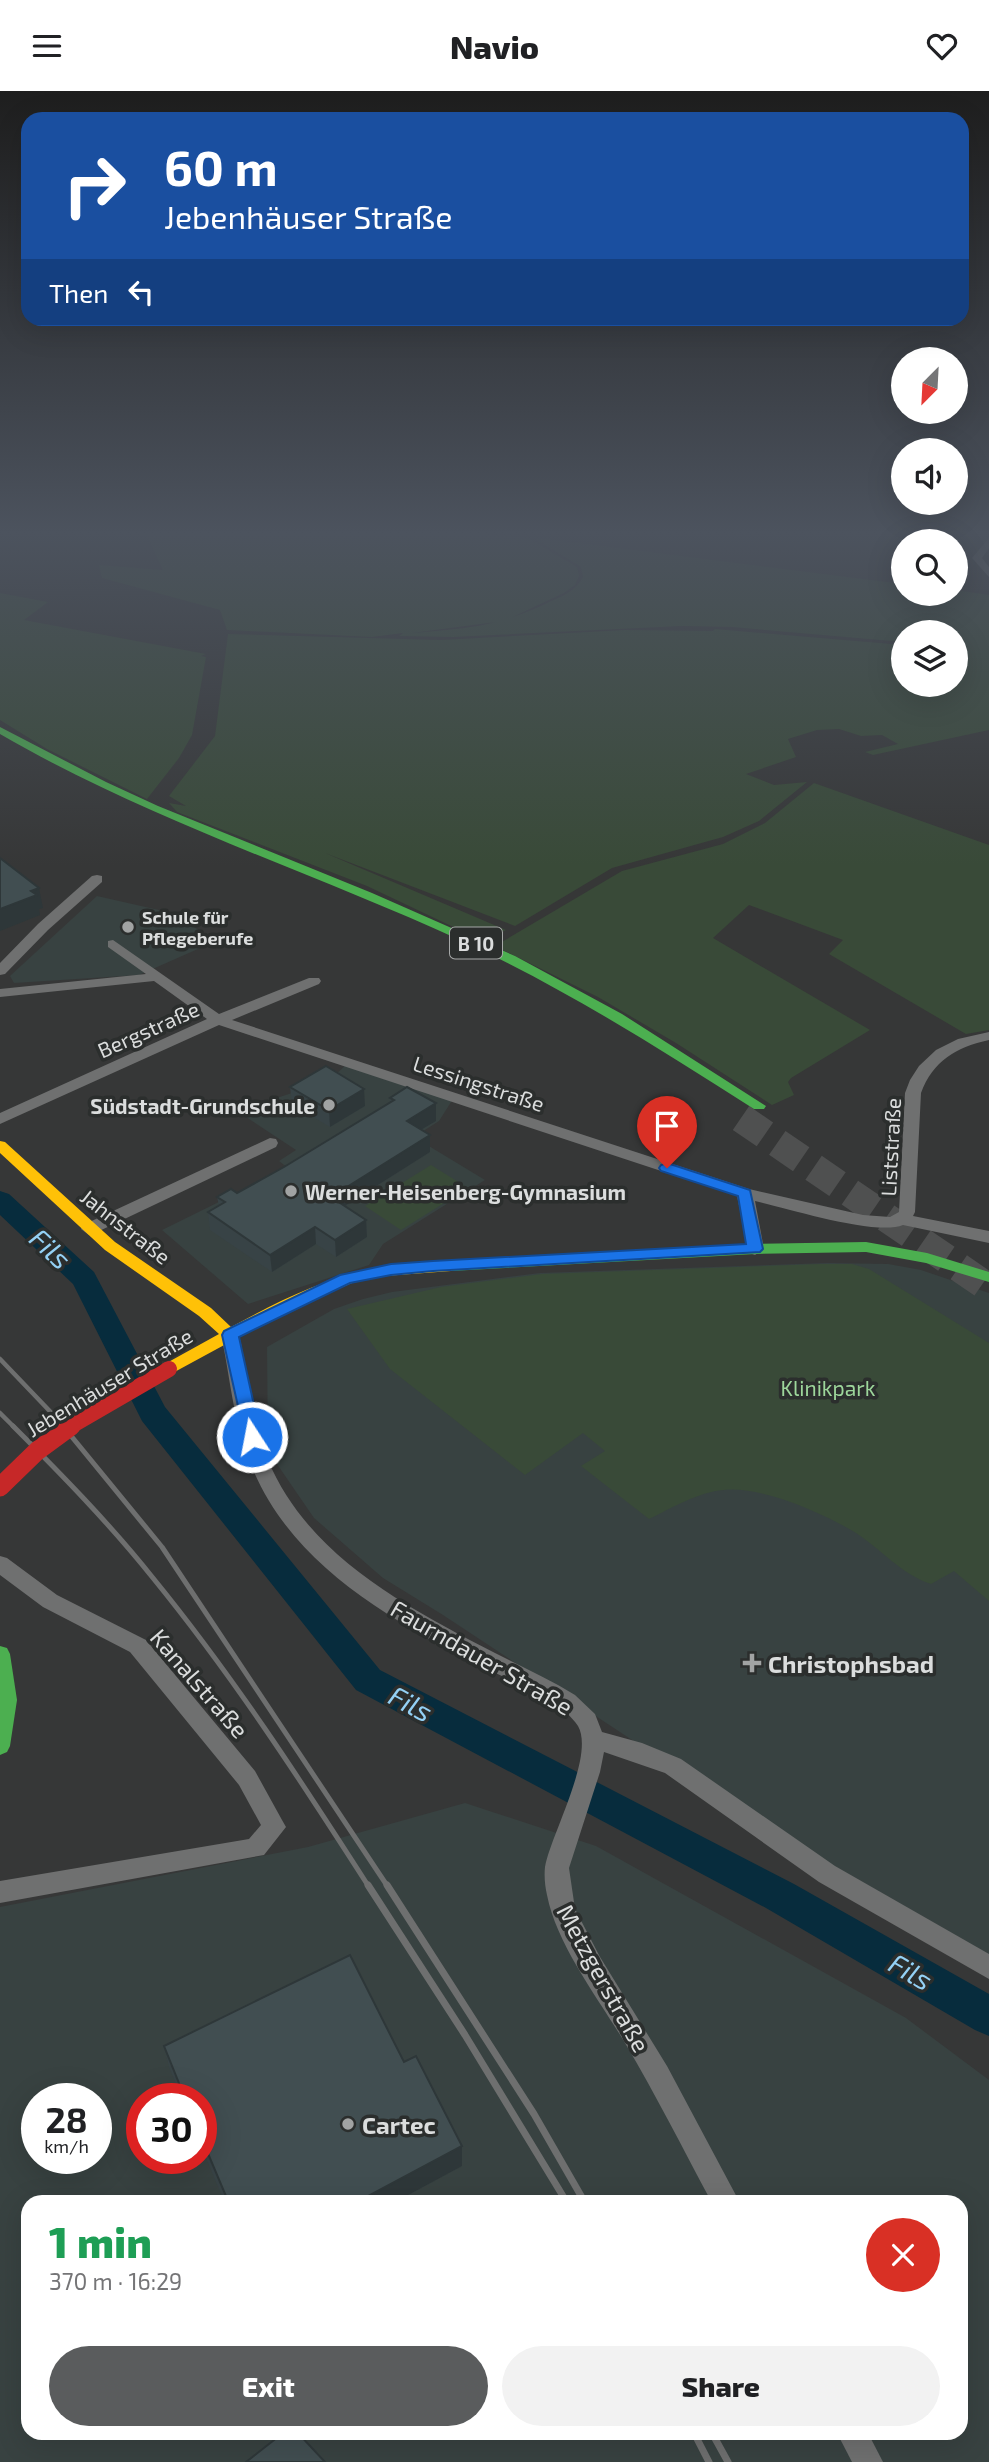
<!DOCTYPE html>
<html lang="en">
<head>
<meta charset="utf-8">
<style>
  :root { --surface:#fff; --page:#f2f2f2; --text:#202124; --muted:#757577; --accent:#5a5c5d }
  body { margin:0; font-family:"Exo 2",sans-serif; background:var(--page); color:var(--text); height:100vh; display:flex; flex-direction:column; font-size:26px; white-space:nowrap }
  * { box-sizing:border-box; margin:0 }
  p { font-size:23px; color:var(--muted) }
  .icon { flex:none; width:38px; height:38px; fill:none; stroke:currentColor; stroke-width:2; stroke-linecap:round; stroke-linejoin:round }
  .map { position:relative; flex:1; overflow:hidden }
  .side { position:absolute; left:21px; top:2104px; width:947px; height:245px; display:flex; flex-direction:column; background:var(--surface); border-radius:21px; box-shadow:0 7px 28px #0002 }
  .side>* { flex:none }
  .hud { position:absolute; left:21px; top:21px; width:948px; height:214px; border-radius:21px; box-shadow:0 7px 28px #0002; background:#1a4fa0; color:#fff; overflow:hidden }
  .needle { width:46px; rotate:204deg }
  .tools { position:absolute; left:891px; top:256px; display:grid; gap:14px }
  .tools a { display:grid; place-items:center; width:77px; height:77px; border-radius:50%; background:var(--surface); box-shadow:0 7px 28px #0002; font-size:35px }
  .speed { position:absolute; left:21px; top:1992px; display:flex; gap:14px; font-size:35px; font-weight:700; text-align:center }
  .speed>* { display:grid; place-content:center; width:91px; height:91px; border-radius:50%; background:var(--surface); box-shadow:0 7px 28px #0002; line-height:1 }
  .speed small { font-size:18px; font-weight:400 }
  .speed .limit { border:10px solid #d22; background:#fff; color:#111 }
  .pin { position:absolute; display:grid; place-items:center; width:60px; height:60px; color:#fff; margin:-72px -30px; border-radius:50% 50% 50% 0; rotate:-45deg; box-shadow:0 0 7px #0007 }
  .pin .icon { rotate:45deg }
  .me { position:absolute; width:77px; margin:-38px; rotate:349deg; stroke-linejoin:round; filter:drop-shadow(0 0 5px #0008) }
  .turn { display:flex; align-items:center; gap:24px; height:147px; padding:0 28px; font-size:32px }
  .turn .icon { width:91px; height:91px; stroke-width:2.5 }
  .turn b { display:block; font-size:49px; line-height:60px }
  .then { display:flex; align-items:center; height:66px; padding:0 28px; background:#0003; gap:14px; font-size:26px }
  .round { display:grid; place-items:center; flex:none; width:74px; height:74px; border-radius:37px; background:var(--page) }
  .head { display:flex; align-items:center; justify-content:space-between; height:119px; padding:0 28px }
  h1 { font-size:42px; font-weight:800; line-height:52px; color:#1e9e55 }
  .primary-button { display:flex; gap:14px; margin-top:auto; padding:14px 28px }
  .primary-button a { flex:1; height:80px; border-radius:42px; background:var(--accent); color:#fff; font-size:28px; font-weight:800; line-height:80px; text-align:center }
  .primary-button a+a { background:var(--page); color:var(--text) }
  header { display:flex; justify-content:space-between; align-items:center; height:91px; padding:0 28px; background:var(--surface); font-size:32px; font-weight:800 }
  .map>svg:first-child { display:block }
  .built { fill:#384241; fill-rule:evenodd }
  .green { fill:#394a38 }
  .lines { fill:none; stroke-linecap:round; stroke-linejoin:round }
  .river { fill:#072c3d; fill-rule:evenodd }
  .highway-tunnel { stroke:#4f5050; stroke-width:29; stroke-dasharray:29 15; stroke-linecap:butt }
  .street { fill:#6f7070; fill-rule:evenodd }
  .fast { fill:#4caf50; fill-rule:evenodd }
  .slow { fill:#ffc107; fill-rule:evenodd }
  .rail-far2 { stroke:#6e6f6f; stroke-width:4.5 }
  .rail-far1 { stroke:#6e6f6f; stroke-width:5 }
  .rail { stroke:#6e6f6f; stroke-width:7 }
  .jam-bridge-far1 { stroke:#c62828; stroke-width:16 }
  .jam-bridge { stroke:#c62828; stroke-width:19 }
  .wall { fill:#384346 }
  .shaded-wall { fill:#2e3739 }
  .building { fill:#414e51; stroke:#2e3739; stroke-width:2 }
  .route { fill:#1a73e8; stroke:#114b97; stroke-width:2 }
  .poi-dot { fill:#a1a3a3; stroke:#2b2e2d; stroke-width:2.5 }
  .labels { text-anchor:middle; dominant-baseline:central; stroke-width:7; stroke-linejoin:round; paint-order:stroke }
  .far-poi-label { font-size:18px; font-weight:bold; fill:#dbdddd; stroke:#2b2e2d; text-anchor:start }
  .shield { fill:#2b2e2d; stroke:#a6a8a8; stroke-width:2 }
  .shield-label { font-size:19px; font-weight:bold; fill:#dbdddd }
  .street-label { font-size:21px; fill:#dbdddd; stroke:#2b2e2d }
  .poi-label { font-size:21px; font-weight:bold; fill:#dbdddd; stroke:#2b2e2d; text-anchor:end }
  .park-label { font-size:21px; fill:#9dd69b; stroke:#2b2e2d }
  .near-street-label { font-size:24px; fill:#dbdddd; stroke:#2b2e2d }
  .near-poi-label { font-size:24px; font-weight:bold; fill:#dbdddd; stroke:#2b2e2d; text-anchor:start }
  .near-water-label { font-size:28px; font-style:italic; fill:#94d1f5; stroke:#2b2e2d }
</style>
</head>
<body>
<header><svg class="icon" aria-label="menu" viewBox="0 0 24 24"><path d="M4 6h16M4 12h16M4 18h16"/></svg>Navio<svg class="icon" aria-label="heart" viewBox="0 0 24 24"><path d="M12 20l-8-8c-3-5 5-10 8-4 3-6 11-1 8 4z"/></svg></header>
<div class="map">
<svg width="989" height="2371" viewBox="0 0 989 2371">
  <rect width="100%" height="100%" fill="#363737"/>
  <g class="built">
    <polygon points="97,805 172,822 216,850 139,884 14,892 10,885"/>
    <polygon points="346,974 453,1008 439,1030 414,1046 485,1089 383,1153 369,1174 248,1213 162,1139 288,1077 279,1070 296,1059 237,1020 301,999 335,984"/>
    <polygon points="828,1172 888,1173 921,1179 989,1202 989,1885 443,1524 383,1487 314,1427 268,1360 267,1256 334,1218 363,1208 392,1201 540,1182"/>
    <path d="M465,1712L596,1755L906,1927L989,1989V2371H0V1816L308,1756ZM37,2007H96V2067H37ZM142,2007H201V2067H142ZM28,2110H961V2342H28Z"/>
  </g>
  <g class="green">
    <path d="M137,443H484L528,447L577,476L579,485L575,494L564,502L504,530L412,542C467,537 498,536 549,511C563,505 575,500 583,486L581,476L532,446L903,493V502H956V499L989,504V639L873,664L865,661L898,653L882,644L861,645L839,638L817,639L788,648L796,666L746,683L774,694L807,691L759,730L723,746L612,777L515,835L325,762L506,839L485,851L367,795L177,721L169,712L186,715L169,705L215,645L228,543L441,549L625,539L713,540L715,538L903,554V593H956V541H903V551L732,536L682,535L453,546L399,545L403,542L372,546L227,539L220,519L102,487L99,474L163,479L147,445Z"/>
    <polygon points="0,502 48,511 24,529 206,563 201,565 206,566 192,644 179,667 147,708 47,658 0,629"/>
    <polygon points="814,692 989,754 989,939 966,943 829,863 843,849 749,814 713,847 870,939 791,987 788,991 794,1004 772,1014 676,952 598,906 495,855 622,780 723,753 765,732"/>
    <polygon points="431,1074 468,1097 401,1139 365,1115"/>
    <path d="M820,1173H852L869,1178L989,1252V1510L954,1480L931,1493C901,1483 882,1459 856,1442C823,1422 762,1395 724,1399C698,1401 672,1417 649,1428L581,1375L605,1360L583,1342L525,1384L390,1278L347,1218L441,1196L542,1183Z"/>
  </g>
  <g class="lines">
    <polygon class="river" points="0,1100 9,1103 94,1181 165,1316 380,1579 794,1793 989,1903 989,1945 975,1939 766,1817 356,1599 142,1330 73,1193 0,1124"/>
    <polyline class="highway-tunnel" points="741,1027 989,1197"/>
    <g class="street">
      <polygon points="989,447 989,457 982,467 989,476 989,486 972,467"/>
      <polygon points="97,784 102,785 102,791 48,839 5,883 0,884 0,872 38,833 92,785"/>
      <path d="M113,849L219,923L309,887H319L321,890L319,893L232,929L749,1098L863,1124L890,1126L899,1121L905,1002L910,989L919,975L936,959L958,948L989,941V949C956,956 933,970 921,1002L915,1121L913,1125L989,1140V1152L903,1134C875,1145 787,1117 755,1110L764,1158L755,1164L749,1162L737,1105L219,934L0,1033V1022L207,928L154,890L0,906V898L146,883L108,856V850Z"/>
      <polygon points="270,1047 276,1048 278,1052 276,1056 95,1142 89,1144 81,1138 83,1134"/>
      <path d="M230,1238L236,1240L239,1244C249,1285 252,1330 268,1369C308,1465 406,1516 495,1562C522,1576 549,1588 575,1604L595,1623L602,1641L642,1652L681,1668L835,1775L989,1863V1888L819,1791L665,1682L604,1661L600,1681L569,1777L575,1818L600,1866L667,1975L739,2110H711C683,2058 656,2004 625,1952C599,1908 557,1855 547,1804C545,1795 544,1785 545,1776C551,1743 595,1665 578,1635C562,1609 508,1589 481,1575C387,1527 286,1471 248,1366C233,1328 230,1284 221,1244L224,1240Z"/>
      <polygon points="0,1465 7,1467 57,1504 146,1549 255,1680 282,1729 286,1736 264,1764 0,1812 0,1790 249,1748 261,1734 239,1694 130,1561 43,1516 0,1484"/>
      <polygon points="837,2342 868,2342 883,2371 852,2371"/>
    </g>
    <g class="fast">
      <path d="M0,636L106,691L158,715L372,802L515,865L622,923L766,1015L764,1018H754C658,957 563,896 460,849C307,779 146,728 0,643Z"/>
      <polygon points="866,1151 927,1162 989,1181 989,1191 926,1172 866,1161 755,1163 451,1180 443,1175 451,1170 755,1153"/>
      <polygon points="0,1555 7,1557 10,1563 17,1609 10,1655 7,1661 0,1664"/>
    </g>
    <path class="slow" d="M0,1050L5,1051L115,1151L211,1217L231,1236C299,1199 350,1175 429,1171C439,1170 452,1167 459,1175L451,1180L385,1185L352,1192L285,1221L169,1284L163,1282L161,1278L163,1274L219,1243L199,1225L105,1159L0,1062Z"/>
    <g class="rail-far2">
      <polyline points="0,1268 65,1336"/>
      <polyline points="0,1322 14,1336"/>
    </g>
    <g class="rail-far1">
      <path d="M13,1335C61,1383 110,1433 153,1487C233,1585 301,1690 369,1796"/>
      <polyline points="63,1335 162,1456 388,1796"/>
    </g>
    <g class="rail">
      <polyline points="368,1794 465,1944 566,2110"/>
      <polyline points="387,1794 534,2023 584,2110"/>
      <polyline points="694,2342 709,2371"/>
      <polyline points="712,2342 728,2371"/>
    </g>
    <polyline class="jam-bridge-far1" points="69,1336 169,1278"/>
    <polyline class="jam-bridge" points="0,1396 37,1360 71,1335"/>
  </g>
  <g class="wall">
    <polygon points="290,996 365,1015 330,1036 292,1013"/>
    <polygon points="390,1007 436,1030 421,1039 430,1044 430,1061 345,1115 366,1129 367,1146 336,1166 316,1153 272,1181 210,1139 208,1121 219,1115 217,1106 237,1102 284,1076 390,1011"/>
    <polygon points="164,1955 404,1971 462,2075 397,2110 224,2110 201,2055 201,2007 182,2007 169,1976"/>
  </g>
  <g class="shaded-wall">
    <polygon points="39,797 43,817 39,818 40,824 0,840 0,818 31,800"/>
    <polygon points="364,998 365,1015 330,1036 329,1019"/>
    <polygon points="436,1012 436,1030 407,1047 407,1030"/>
    <polygon points="430,1044 430,1061 332,1123 331,1106"/>
    <polygon points="366,1129 367,1146 336,1166 335,1149"/>
    <polygon points="315,1136 316,1153 272,1181 270,1164"/>
    <polygon points="462,2055 462,2075 397,2110 359,2110"/>
  </g>
  <g class="building">
    <polygon points="0,767 39,797 31,800 37,804 0,818"/>
    <polygon points="326,975 364,998 329,1019 290,996"/>
    <polygon points="407,996 436,1012 407,1030 430,1044 331,1106 366,1129 335,1149 315,1136 270,1164 208,1121 225,1111 217,1106 231,1098 237,1102 284,1076 394,1009 390,1007"/>
    <polygon points="350,1864 404,1971 416,1965 462,2055 359,2110 228,2110 201,2046 201,2007 185,2007 164,1955"/>
    <polygon points="283,2342 298,2342 325,2371 246,2371"/>
  </g>
  <linearGradient id="sky" x2="0" y2="1"><stop stop-color="#1e1e1e"/><stop offset="0.57" stop-color="#4c535e"/><stop offset="1" stop-color="#4c535e" stop-opacity="0"/></linearGradient>
  <rect width="989" height="775" fill="url(#sky)"/>
  <polygon class="route" points="667,1072 750,1099 763,1158 760,1161 433,1180 391,1184 350,1192 239,1246 261,1346 258,1351 246,1351 222,1244 224,1240 340,1184 391,1173 433,1170 746,1153 738,1105 661,1080 659,1077 661,1074"/>
  <g class="poi-dot">
    <circle cx="128" cy="836" r="7"/>
    <circle cx="329" cy="1014" r="7"/>
    <circle cx="291" cy="1100" r="7"/>
    <path d="M748.5 1561.5h7v7h7v7h-7v7h-7v-7h-7v-7h7z"/>
    <circle cx="348" cy="2033" r="7"/>
  </g>
  <g class="labels">
    <g class="far-poi-label">
      <text x="142" y="826">Schule für<tspan x="142" dy="21">Pflegeberufe</tspan></text>
    </g>
    <rect class="shield" x="450" y="836.5" width="52" height="31" rx="5"/>
    <g class="shield-label">
      <text x="476" y="852">B 10</text>
    </g>
    <g class="street-label">
      <text transform="translate(148 938) rotate(-24)">Bergstraße</text>
      <text transform="translate(479 992) rotate(18)">Lessingstraße</text>
      <text transform="translate(890 1056) rotate(-87)">Liststraße</text>
      <text transform="translate(126 1135) rotate(38)">Jahnstraße</text>
      <text transform="translate(109 1291) rotate(-31)">Jebenhäuser Straße</text>
    </g>
    <g class="poi-label">
      <text x="315" y="1014">Südstadt-Grundschule</text>
      <text x="305" y="1100" text-anchor="start">Werner-Heisenberg-Gymnasium</text>
    </g>
    <g class="park-label">
      <text x="828" y="1296">Klinikpark</text>
    </g>
    <g class="near-street-label">
      <text transform="translate(482 1566) rotate(30)">Faurndauer Straße</text>
      <text transform="translate(200 1592) rotate(49)">Kanalstraße</text>
      <text transform="translate(604 1887) rotate(61)">Metzgerstraße</text>
    </g>
    <g class="near-poi-label">
      <text x="768" y="1572">Christophsbad</text>
      <text x="362" y="2033">Cartec</text>
    </g>
    <g class="near-water-label">
      <text transform="translate(51 1157) rotate(43)">Fils</text>
      <text transform="translate(411 1612) rotate(28)">Fils</text>
      <text transform="translate(911 1880) rotate(30)">Fils</text>
    </g>
  </g>
</svg>
<div class="tools">
<a><svg class="needle" viewBox="-14 -14 28 28"><path d="M0-13l5 13h-10z" fill="#e53935"/><path d="M0 13l5-13h-10z" fill="#757577"/></svg></a>
<a><svg class="icon" aria-label="sound" viewBox="0 0 24 24"><path d="M4 9h4l5-4v14l-5-4H4zM17 9q2 3 0 6"/></svg></a>
<a><svg class="icon" aria-label="search" viewBox="0 0 24 24"><circle cx="10" cy="10" r="6"/><path d="M15 15l6 6"/></svg></a>
<a><svg class="icon" aria-label="layers" viewBox="0 0 24 24"><path d="M12 4l9 5-9 5-9-5zM3 14l9 5 9-5"/></svg></a>
</div>
<div class="speed"><div>28<small>km/h</small></div><div class="limit">30</div></div>
<div class="pin" style="left:667px;top:1077px;background:#d93025"><svg class="icon" aria-label="arrive" viewBox="0 0 24 24"><path d="M6 21V4h12l-3 4 3 4H6"/></svg></div>
<svg class="me" style="left:252px;top:1346px" viewBox="-20 -20 40 40"><circle r="17" fill="#1a73e8" stroke="#fff" stroke-width="3"/><path d="M0-11L8 9 0 5-8 9z" fill="#fff"/></svg>
<div class="hud">
<div class="turn"><svg class="icon" aria-label="right" viewBox="0 0 24 24"><path d="M7 20v-9h11M14 6l5 5-5 5"/></svg><div><b>60 m</b>Jebenhäuser Straße</div></div>
<div class="then">Then<svg class="icon" aria-label="left" viewBox="0 0 24 24"><path d="M17 20v-9H6M10 6l-5 5 5 5"/></svg></div>
</div>
<section class="side">
<div class="head"><div><h1>1 min</h1><p>370 m · 16:29</p></div><a class="round" style="background:#d93025;color:#fff"><svg class="icon" aria-label="close" viewBox="0 0 24 24"><path d="M6 6l12 12M18 6L6 18"/></svg></a></div>
<div class="primary-button"><a>Exit</a><a>Share</a></div>
</section>
</div>
</body>
</html>
